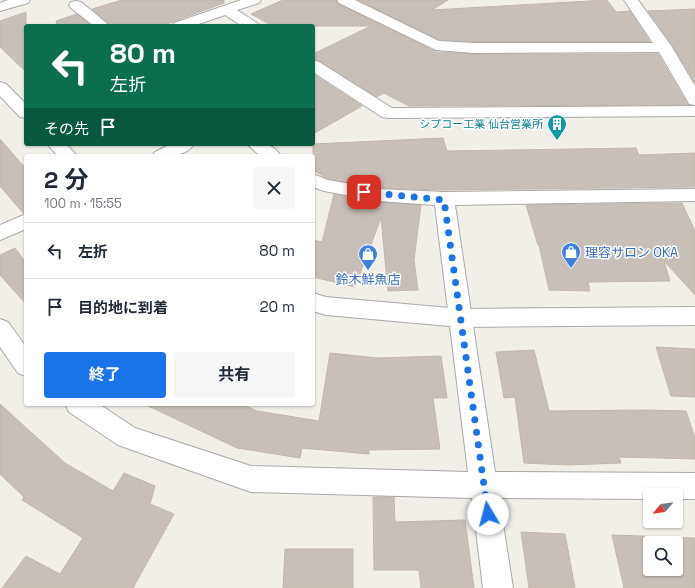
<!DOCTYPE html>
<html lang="ja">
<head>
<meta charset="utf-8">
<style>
  :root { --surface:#fff; --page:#f6f6f7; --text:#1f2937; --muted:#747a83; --line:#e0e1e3; --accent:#1a73e8 }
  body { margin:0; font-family:"Space Grotesk","Noto Sans JP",sans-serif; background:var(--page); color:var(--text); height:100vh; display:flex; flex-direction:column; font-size:15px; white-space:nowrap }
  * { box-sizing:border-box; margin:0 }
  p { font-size:13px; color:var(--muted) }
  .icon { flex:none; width:22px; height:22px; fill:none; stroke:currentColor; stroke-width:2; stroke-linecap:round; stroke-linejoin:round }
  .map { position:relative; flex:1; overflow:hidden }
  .drawer { position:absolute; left:24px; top:154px; width:291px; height:252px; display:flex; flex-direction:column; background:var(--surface); border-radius:4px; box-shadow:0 1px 3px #0004 }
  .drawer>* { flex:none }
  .top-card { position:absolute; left:24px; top:24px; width:291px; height:122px; border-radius:4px; box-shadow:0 1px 3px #0004; background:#0b6e4f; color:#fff; overflow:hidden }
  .needle { width:26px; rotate:241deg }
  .fabs { position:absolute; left:643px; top:488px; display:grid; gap:8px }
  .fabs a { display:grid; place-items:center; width:40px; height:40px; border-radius:4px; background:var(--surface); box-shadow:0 1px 3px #0004; font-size:20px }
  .pin { position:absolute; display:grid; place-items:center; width:34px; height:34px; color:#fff; margin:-17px; border-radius:8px; box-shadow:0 2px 6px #0006 }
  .me { position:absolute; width:44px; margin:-22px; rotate:352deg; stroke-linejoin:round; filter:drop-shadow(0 0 3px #0008) }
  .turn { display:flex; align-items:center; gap:14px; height:84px; padding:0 20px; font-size:18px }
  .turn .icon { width:52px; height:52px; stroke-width:2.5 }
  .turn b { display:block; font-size:28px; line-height:34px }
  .then { display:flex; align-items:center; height:38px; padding:0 20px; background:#0003; gap:8px; font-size:15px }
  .round { display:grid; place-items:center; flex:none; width:42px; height:42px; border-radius:4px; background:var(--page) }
  .head { display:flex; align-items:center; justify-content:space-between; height:68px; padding:0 20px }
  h1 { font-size:24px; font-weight:700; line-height:30px }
  .cta { display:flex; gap:8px; margin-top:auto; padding:8px 20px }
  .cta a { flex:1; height:46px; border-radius:4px; background:var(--accent); color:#fff; font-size:16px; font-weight:700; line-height:46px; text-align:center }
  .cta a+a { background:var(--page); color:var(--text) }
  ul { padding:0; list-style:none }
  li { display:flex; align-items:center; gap:12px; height:56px; padding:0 20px; border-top:1px solid var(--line) }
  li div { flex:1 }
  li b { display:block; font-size:15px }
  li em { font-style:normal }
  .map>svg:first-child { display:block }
  .building { fill:#c7bfb8; stroke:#c4b6ab; fill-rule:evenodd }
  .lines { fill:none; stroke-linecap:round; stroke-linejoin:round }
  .minor-casing { stroke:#a9a9a9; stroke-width:2 }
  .tertiary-casing { stroke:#a9a9a9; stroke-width:2 }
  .minor { fill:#fff; fill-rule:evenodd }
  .tertiary { fill:#fff; fill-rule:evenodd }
  .route { stroke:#1a73e8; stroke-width:7; stroke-dasharray:0 12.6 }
  .labels { text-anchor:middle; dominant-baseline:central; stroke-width:3; stroke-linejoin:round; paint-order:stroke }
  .far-culture-label { font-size:11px; fill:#0d838f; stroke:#fff; text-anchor:end }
  .shop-label { font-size:13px; fill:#366cbe; stroke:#fff; text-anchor:start }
</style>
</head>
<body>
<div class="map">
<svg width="695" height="588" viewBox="0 0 695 588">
  <rect width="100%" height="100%" fill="#f2efe9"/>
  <g class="building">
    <polygon points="122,0 224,0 224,3 161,26 111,26 92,9"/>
    <polygon points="283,0 336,0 338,4 436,52 474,54 658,54 688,105 409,106 384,93 377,97 320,61 313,59 313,54 371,26 273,26 251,14"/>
    <polygon points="358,0 448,0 432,10 607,0 616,12 630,11 650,42 474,42 439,40"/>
    <polygon points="695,9 695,83 673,46 648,11"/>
    <polygon points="26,12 26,72 0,47 0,21"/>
    <polygon points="77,14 92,26 57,26 56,21"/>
    <polygon points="313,74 362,106 313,134"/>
    <polygon points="443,138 447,151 636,148 639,155 695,153 695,187 444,190 378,188 328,179 313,170 313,144"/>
    <polygon points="0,139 26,169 26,213 23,213 0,186"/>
    <polygon points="334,194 378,202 421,205 414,260 418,290 388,291 381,218 355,287 313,277 313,240 322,242"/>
    <polygon points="682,203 695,231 695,295 664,261 670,281 588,282 590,291 549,290 539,245 538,245 526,205"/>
    <polygon points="15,248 26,263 26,304 0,275 0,255"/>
    <polygon points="656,347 695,349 695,397 671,396"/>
    <polygon points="534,350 549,411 645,410 686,411 695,438 695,459 619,457 621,463 568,465 524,463 515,397 504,398 496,352"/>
    <polygon points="330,353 378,358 441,356 447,398 433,398 440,449 369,450 369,454 302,448 300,458 237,448 144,404 241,404 257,411 319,421"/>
    <polygon points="0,404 65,463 113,491 124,473 155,486 150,504 174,514 133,588 2,588 26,556 60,574 83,538 22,500 24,497 0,474"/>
    <polygon points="373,497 394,497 395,522 465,520 474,588 421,588 419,570 374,570"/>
    <polygon points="521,532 565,534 575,588 529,588"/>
    <path d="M612,535L695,538V588H624ZM650,543H676V569H650Z"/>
    <polygon points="285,549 353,549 353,588 283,588"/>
  </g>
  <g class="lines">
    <g class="minor-casing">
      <g id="minor">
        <polygon points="241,0 261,0 259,3 237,10 257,23 259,26 242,26 225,15 193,26 172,26 174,23"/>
        <polygon points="337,0 355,0 439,41 474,43 653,43 624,0 638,0 672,47 695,86 695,105 689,104 687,100 659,52 474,53 436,50 339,3"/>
        <polygon points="76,1 81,2 110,26 94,26 71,8 69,5 71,2"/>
        <polygon points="313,60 319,62 392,108 695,106 695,116 388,118 382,117 313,72"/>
        <path d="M171,144H194C185,158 166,156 152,156L155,152Z"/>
        <path d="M247,144C262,144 272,142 281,156H260Z"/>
        <polygon points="313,174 328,180 378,189 444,192 695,189 695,201 455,205 495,472 695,473 695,499 676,499 676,495 650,495 650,499 499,498 513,588 483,588 472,498 251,492 118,445 69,412 65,404 99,404 135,428 251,466 468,472 435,205 378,201 324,191 313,187"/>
        <polygon points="26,214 26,229 0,240 0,225"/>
        <polygon points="0,319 8,322 26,347 26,376 18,373 0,347"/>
      </g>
    </g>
    <g class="tertiary-casing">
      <g id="tertiary">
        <polygon points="8,0 30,0 28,3 0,11 0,3"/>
        <polygon points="0,82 6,84 26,104 26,118 20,117 0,96"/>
        <polygon points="47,144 66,144 77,156 58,156"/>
        <polygon points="313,293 326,297 461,309 695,307 695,325 461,327 326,315 313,311"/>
      </g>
    </g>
    <use href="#minor" class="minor"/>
    <use href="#tertiary" class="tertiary"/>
  </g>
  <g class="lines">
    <polyline class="route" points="364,192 444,200 488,514"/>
  </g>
  <defs>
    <g id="building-pin" transform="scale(1)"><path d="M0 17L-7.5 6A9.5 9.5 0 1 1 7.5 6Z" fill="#0f9aa8" stroke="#fff"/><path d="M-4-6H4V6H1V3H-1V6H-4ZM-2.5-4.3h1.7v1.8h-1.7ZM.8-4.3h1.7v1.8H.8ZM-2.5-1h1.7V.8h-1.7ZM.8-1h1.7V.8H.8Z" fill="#fff"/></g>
    <g id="shop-pin" transform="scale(1)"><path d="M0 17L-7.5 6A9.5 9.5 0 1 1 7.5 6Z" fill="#3f7fe0" stroke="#fff"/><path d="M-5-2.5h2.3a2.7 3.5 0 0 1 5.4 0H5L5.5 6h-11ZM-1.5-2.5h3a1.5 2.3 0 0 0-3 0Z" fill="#fff"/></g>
  </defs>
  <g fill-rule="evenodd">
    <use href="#building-pin" x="557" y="124"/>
    <use href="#shop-pin" x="571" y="252"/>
    <use href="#shop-pin" x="368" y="254"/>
  </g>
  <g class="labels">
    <g class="far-culture-label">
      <text x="543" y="124">シプコー工業 仙台営業所</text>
    </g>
    <g class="shop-label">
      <text x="585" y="252">理容サロン OKA</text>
      <text x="368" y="279" text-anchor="middle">鈴木鮮魚店</text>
    </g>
  </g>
</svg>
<div class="fabs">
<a><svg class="needle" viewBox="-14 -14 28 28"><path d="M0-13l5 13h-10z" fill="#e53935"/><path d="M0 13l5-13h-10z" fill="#747a83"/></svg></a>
<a><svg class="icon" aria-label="search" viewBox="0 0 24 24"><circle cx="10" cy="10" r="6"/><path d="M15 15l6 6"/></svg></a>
</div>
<div class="pin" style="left:364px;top:192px;background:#d93025"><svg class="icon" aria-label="arrive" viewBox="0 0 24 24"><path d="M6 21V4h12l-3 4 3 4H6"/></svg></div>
<svg class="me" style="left:488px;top:514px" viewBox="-20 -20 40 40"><circle r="19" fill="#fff"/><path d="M0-13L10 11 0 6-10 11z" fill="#1a73e8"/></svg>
<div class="top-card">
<div class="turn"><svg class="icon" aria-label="left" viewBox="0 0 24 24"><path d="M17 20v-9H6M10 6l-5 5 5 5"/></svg><div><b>80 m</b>左折</div></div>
<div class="then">その先<svg class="icon" aria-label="arrive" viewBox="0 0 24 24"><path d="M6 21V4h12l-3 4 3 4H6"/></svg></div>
</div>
<section class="drawer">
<div class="head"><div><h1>2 分</h1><p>100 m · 15:55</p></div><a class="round"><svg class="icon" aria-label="close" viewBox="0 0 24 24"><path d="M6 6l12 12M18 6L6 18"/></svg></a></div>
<ul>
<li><svg class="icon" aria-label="left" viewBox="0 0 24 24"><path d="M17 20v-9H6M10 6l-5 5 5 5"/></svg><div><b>左折</b></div><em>80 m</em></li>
<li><svg class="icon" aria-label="arrive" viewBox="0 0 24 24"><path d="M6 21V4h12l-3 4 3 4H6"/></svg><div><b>目的地に到着</b></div><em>20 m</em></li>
</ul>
<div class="cta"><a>終了</a><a>共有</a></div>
</section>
</div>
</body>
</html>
